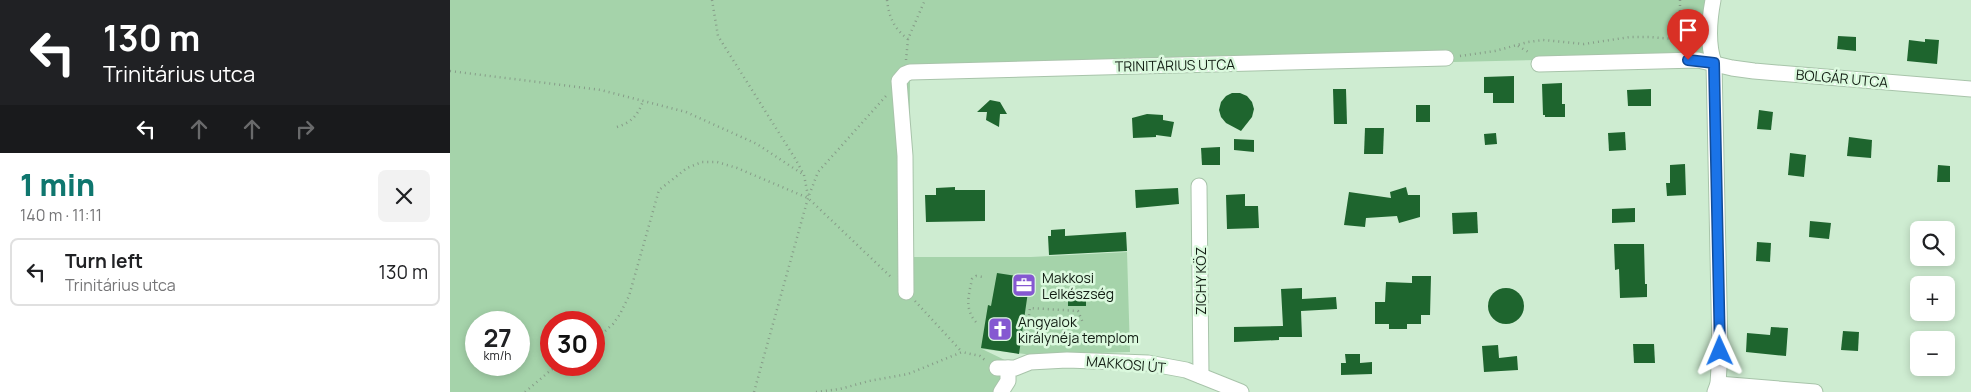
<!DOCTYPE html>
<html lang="en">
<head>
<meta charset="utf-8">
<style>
  :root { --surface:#fff; --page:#f2f2f2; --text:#202124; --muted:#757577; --line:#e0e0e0; --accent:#0f766e }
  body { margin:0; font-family:Manrope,sans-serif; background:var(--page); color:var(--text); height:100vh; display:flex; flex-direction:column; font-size:19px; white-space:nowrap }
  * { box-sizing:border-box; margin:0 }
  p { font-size:16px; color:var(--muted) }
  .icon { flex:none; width:28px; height:28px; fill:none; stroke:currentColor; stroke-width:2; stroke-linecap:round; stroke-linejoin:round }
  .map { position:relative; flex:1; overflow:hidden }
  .side { display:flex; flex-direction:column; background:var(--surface); width:450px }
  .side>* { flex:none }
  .banner { background:#202124; color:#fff; overflow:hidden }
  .fabs { position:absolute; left:1460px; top:221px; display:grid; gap:10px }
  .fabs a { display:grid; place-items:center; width:45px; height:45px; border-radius:8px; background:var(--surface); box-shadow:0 2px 8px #0003; font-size:25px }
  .speed { position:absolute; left:15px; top:311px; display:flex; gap:10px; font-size:25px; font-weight:700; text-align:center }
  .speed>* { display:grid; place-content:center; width:65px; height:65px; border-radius:50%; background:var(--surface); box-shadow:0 2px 8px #0003; line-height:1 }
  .speed small { font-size:12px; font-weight:400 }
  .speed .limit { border:8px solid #d22; background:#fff; color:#111 }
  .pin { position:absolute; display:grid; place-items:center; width:42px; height:42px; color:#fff; margin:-51px -21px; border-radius:50% 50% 50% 0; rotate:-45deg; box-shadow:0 0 5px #0007 }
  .pin .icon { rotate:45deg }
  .me { position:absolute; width:55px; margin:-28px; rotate:359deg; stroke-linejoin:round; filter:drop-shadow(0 0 4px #0008) }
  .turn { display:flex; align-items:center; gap:18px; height:105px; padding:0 20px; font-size:22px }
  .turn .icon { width:65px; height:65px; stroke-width:2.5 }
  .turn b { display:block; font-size:35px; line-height:42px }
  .lanes { display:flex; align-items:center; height:48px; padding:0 20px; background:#0003; justify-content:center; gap:25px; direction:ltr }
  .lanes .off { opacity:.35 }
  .round { display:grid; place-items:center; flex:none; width:52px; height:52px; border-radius:8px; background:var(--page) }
  .overview { display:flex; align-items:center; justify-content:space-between; height:85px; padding:0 20px }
  h1 { font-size:30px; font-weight:800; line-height:38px; color:var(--accent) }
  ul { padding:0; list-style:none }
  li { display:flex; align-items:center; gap:15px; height:68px; margin:0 10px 8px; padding:0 10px; border:2px solid var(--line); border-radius:8px }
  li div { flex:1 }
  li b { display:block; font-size:19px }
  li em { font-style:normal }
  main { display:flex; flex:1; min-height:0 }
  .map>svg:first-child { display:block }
  .green { fill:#a5d3aa; fill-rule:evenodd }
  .building { fill:#1e652e }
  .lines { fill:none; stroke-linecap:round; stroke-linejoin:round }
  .minor-casing { stroke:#a8c4aa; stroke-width:17 }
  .path { stroke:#869c88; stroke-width:2.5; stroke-dasharray:1 4; stroke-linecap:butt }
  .minor { stroke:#fff; stroke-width:15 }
  .route-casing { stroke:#114b97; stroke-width:12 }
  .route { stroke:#1a73e8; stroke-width:9 }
  .labels { text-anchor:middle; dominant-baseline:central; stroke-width:5; stroke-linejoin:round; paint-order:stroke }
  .street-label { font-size:14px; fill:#121d13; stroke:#dbf9de }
  .poi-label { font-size:14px; fill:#121d13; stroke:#dbf9de; text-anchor:start }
</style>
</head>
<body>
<main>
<section class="side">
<div class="banner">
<div class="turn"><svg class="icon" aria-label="left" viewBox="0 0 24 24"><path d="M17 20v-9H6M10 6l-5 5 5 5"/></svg><div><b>130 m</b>Trinitárius utca</div></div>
<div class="lanes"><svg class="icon" aria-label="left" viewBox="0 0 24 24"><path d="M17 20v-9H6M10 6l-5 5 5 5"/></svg><svg class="icon off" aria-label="ahead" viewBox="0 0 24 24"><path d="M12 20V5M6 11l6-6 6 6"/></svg><svg class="icon off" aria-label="ahead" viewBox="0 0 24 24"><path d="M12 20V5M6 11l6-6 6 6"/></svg><svg class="icon off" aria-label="right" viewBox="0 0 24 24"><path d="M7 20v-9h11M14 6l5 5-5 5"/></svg></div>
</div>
<div class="overview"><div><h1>1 min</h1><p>140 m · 11:11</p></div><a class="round"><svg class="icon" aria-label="close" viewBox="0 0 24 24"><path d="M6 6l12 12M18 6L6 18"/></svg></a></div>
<ul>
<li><svg class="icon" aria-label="left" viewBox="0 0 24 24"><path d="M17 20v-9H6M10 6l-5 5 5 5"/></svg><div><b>Turn left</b><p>Trinitárius utca</p></div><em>130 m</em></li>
</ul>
</section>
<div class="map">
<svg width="1521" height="392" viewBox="0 0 1521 392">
  <rect width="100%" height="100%" fill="#ceecd1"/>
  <path class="green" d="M0,0H1263L1264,63L1089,60L460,75L459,257H581L677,252L680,352L584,355L532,349L561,363L553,392H0ZM26,322H69V365H26ZM101,322H144V365H101Z"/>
  <g class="building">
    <polygon points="1388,36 1406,37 1406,51 1387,49"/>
    <polygon points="1475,39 1489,40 1487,64 1457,61 1459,40 1475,42"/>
    <polygon points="1064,76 1064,103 1043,103 1043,93 1034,93 1034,77"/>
    <polygon points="1112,83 1112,104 1115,104 1115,117 1095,117 1095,115 1093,115 1092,84"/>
    <polygon points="883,89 896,89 897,124 884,124"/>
    <polygon points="1201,89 1201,106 1178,106 1177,90"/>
    <polygon points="782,93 790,93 797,96 802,102 804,109 802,117 791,131 776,123 771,117 769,110 771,102 776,96"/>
    <polygon points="540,100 550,102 557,114 550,114 549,127 536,120 537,112 527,112"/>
    <rect x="966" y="105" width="14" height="17"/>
    <polygon points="1309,110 1323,112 1321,130 1307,129"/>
    <polygon points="697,114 713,115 713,120 724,122 721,137 706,135 706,137 683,138 682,118"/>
    <polygon points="915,128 934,128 933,154 914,154"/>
    <polygon points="1175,132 1176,150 1159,151 1158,133"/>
    <polygon points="1046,133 1047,144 1035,145 1034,134"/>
    <polygon points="1399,137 1422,140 1421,158 1397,156"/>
    <polygon points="784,139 804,140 804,152 784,150"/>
    <polygon points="770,147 770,165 752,165 751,148"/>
    <polygon points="1340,153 1356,155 1354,177 1338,175"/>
    <polygon points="1235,164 1236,195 1217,196 1216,183 1220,183 1220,165"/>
    <polygon points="1488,165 1500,166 1500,182 1487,182"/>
    <polygon points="505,187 505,190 535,190 535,221 476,222 475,195 486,195 486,188"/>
    <polygon points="956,187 958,195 970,195 970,217 949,223 947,216 916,218 915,227 894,225 899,192 941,198 940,192"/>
    <polygon points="728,188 729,204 686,208 685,190"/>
    <polygon points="795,194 795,206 808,206 809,228 777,229 776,195"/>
    <polygon points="1185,208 1185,222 1162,223 1162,209"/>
    <polygon points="1027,212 1028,233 1003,234 1002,213"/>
    <polygon points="1360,221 1381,223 1379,239 1359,237"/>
    <polygon points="615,229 615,236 676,232 677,251 599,255 598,236 601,236 601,230"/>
    <polygon points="1307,242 1321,243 1320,262 1306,261"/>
    <polygon points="1164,244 1194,244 1195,284 1197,284 1197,297 1170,298 1169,269 1165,270"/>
    <polygon points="547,273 580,278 569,354 531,348 538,305 541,306"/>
    <polygon points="962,276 981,276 980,315 971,315 971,324 957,324 957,329 939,329 939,324 925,324 925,302 935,302 936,282 962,283"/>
    <circle cx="1056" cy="306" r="18"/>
    <polygon points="852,288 852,299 886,297 887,309 851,311 852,337 829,337 829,340 784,342 784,327 833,326 831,289"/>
    <rect x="618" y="295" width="18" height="11"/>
    <polygon points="1321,327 1338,328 1336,356 1296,352 1297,333 1320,335"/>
    <polygon points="1393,331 1409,332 1408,351 1391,350"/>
    <polygon points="1183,344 1204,344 1205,363 1184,363"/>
    <polygon points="1048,345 1049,358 1067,356 1068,370 1034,372 1032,346"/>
    <polygon points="895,354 910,354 910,363 922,362 922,374 891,375 891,363 896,363"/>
  </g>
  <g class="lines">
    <g class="minor-casing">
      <g id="minor">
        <path d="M1263,0C1259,21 1257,43 1264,63L1270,351L1268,384L1265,392"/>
        <polyline points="1089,64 1248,60 1282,68 1304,71 1521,89"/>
        <polyline points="749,186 751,376"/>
        <polyline points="456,292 455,156 449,81 455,74 460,72 996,58"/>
        <polyline points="547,368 565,368 580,362 617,360 698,363 736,370 791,392"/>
        <polyline points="1268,384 1365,392"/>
        <polyline points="551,392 558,381 558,368"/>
      </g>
    </g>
    <g class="path">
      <polyline points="262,0 268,36 346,160 354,175 358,196"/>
      <path d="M437,0C439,17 444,29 458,39"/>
      <polyline points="1230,0 1230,16 1235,28 1237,40"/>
      <polyline points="1068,46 1080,53"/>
      <polyline points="1010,56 1045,51 1078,42 1093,40 1134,44 1180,37 1199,37 1237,40 1246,44"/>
      <polyline points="456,60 458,39 475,0"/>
      <polyline points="0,71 151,90 236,112 307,144 354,175"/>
      <path d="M167,127C182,122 188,115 193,101"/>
      <polyline points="465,301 512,352"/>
      <path d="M526,322C514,309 519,294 522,279L526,276L533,277"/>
      <polyline points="577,330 580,308 628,311 633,323"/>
      <polyline points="144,341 163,324 170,314 179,296 209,190 237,168 252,162 267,162 287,168 358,198 442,278"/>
      <polyline points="75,392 107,365"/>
      <polyline points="304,392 358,198 368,172 436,96"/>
      <polyline points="366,392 390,389 419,381 458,374 512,352 530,356 536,361"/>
    </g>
    <use href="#minor" class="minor"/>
  </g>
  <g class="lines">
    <g class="route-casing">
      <polyline id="route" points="1238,60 1264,63 1270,351"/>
    </g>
    <use href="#route" class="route"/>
  </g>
  <defs>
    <g id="office-square" transform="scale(1.25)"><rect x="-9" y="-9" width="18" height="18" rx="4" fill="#8558d1" stroke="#dbf9de"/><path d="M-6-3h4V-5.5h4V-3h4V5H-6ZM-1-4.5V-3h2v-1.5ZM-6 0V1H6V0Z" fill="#fff"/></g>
    <g id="church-square" transform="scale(1.25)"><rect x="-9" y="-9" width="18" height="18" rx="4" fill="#8558d1" stroke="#dbf9de"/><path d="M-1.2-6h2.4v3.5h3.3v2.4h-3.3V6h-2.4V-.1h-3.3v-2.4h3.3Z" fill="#fff"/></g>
  </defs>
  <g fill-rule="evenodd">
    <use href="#office-square" x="574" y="285"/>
    <use href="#church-square" x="550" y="329"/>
  </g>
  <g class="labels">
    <g class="street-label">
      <text transform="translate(725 65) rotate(-1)">TRINITÁRIUS UTCA</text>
      <text transform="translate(1392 78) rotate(5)">BOLGÁR UTCA</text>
      <text transform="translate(750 281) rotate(-90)">ZICHY KÖZ</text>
      <text transform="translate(676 364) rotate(5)">MAKKOSI ÚT</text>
    </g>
    <g class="poi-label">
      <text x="592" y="277">Makkosi<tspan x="592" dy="16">Lelkészség</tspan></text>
      <text x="568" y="321">Angyalok<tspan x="568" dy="16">királynéja templom</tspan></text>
    </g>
  </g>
</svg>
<div class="fabs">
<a><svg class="icon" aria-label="search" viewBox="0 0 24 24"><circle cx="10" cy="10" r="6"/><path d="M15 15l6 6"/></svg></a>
<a>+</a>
<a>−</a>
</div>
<div class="speed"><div>27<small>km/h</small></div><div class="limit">30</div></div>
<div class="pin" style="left:1238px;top:60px;background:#d93025"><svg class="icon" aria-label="arrive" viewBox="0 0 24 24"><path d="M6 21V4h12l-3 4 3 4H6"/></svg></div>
<svg class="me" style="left:1270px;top:351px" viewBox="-20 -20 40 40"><path d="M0-17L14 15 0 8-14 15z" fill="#1a73e8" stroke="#fff" stroke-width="4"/></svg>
</div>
</main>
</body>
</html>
